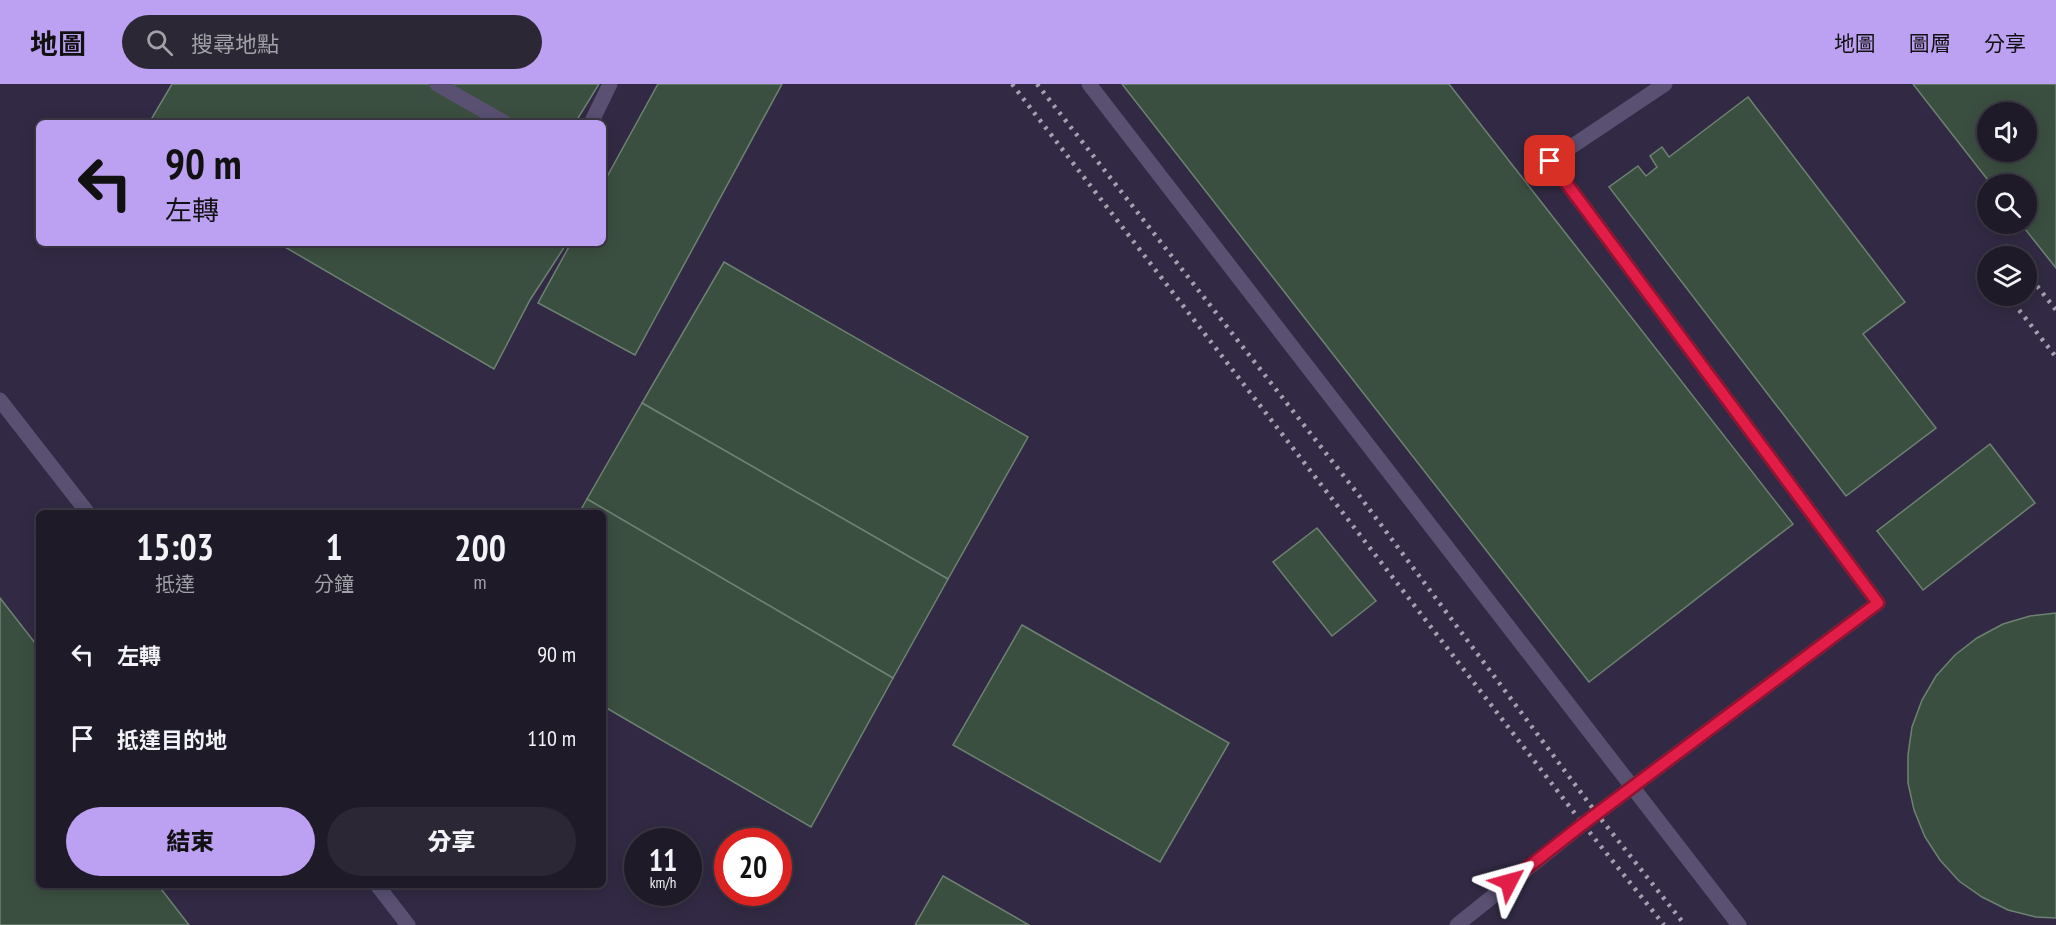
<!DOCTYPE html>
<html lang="zh-TW">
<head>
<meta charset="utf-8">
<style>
  :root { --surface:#1e1a28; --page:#2b2734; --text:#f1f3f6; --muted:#a1a1a8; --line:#3c3845; --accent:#bca0f2 }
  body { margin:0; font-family:"PT Sans Narrow","Noto Sans TC",sans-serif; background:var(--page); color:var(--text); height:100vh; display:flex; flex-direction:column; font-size:22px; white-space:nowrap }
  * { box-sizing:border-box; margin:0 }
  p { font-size:20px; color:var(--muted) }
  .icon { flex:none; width:33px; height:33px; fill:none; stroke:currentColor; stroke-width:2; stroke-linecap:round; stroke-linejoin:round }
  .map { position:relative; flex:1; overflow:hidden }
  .sheet { position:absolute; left:36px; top:426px; width:570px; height:378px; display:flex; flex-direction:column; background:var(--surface); border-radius:9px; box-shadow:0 3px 15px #0003,0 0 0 2px var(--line) }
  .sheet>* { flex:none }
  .guide { position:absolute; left:36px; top:36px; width:570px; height:126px; border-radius:9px; box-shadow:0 3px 15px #0003,0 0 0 2px var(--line); background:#bca0f2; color:#111; overflow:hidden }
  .tools { position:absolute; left:1977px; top:18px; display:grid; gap:12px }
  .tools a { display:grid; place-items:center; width:60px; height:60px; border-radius:50%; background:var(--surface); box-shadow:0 3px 15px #0003,0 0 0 2px var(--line); font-size:30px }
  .speed { position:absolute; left:624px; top:744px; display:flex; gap:12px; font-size:30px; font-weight:700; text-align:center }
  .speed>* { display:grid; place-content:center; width:78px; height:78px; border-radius:50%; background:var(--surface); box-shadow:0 3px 15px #0003,0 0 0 2px var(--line); line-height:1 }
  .speed small { font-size:15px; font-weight:400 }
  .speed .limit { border:9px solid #d22; background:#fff; color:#111 }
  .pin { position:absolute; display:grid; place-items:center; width:51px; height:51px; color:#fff; margin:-26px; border-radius:12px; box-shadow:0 3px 9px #0006 }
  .me { position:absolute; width:66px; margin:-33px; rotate:51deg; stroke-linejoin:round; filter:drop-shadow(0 0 4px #0008) }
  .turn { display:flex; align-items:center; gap:21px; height:126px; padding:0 30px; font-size:27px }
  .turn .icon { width:78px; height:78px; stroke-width:2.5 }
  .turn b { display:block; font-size:42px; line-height:51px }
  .eta { display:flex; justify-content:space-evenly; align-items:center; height:102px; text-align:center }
  .eta b { font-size:36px; font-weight:800; line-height:42px }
  .primary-button { display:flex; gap:12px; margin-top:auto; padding:12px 30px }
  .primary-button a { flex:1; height:69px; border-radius:36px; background:var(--accent); color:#111; font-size:24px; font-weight:800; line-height:69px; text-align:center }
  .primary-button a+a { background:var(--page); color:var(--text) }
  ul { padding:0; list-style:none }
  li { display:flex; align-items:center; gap:18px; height:84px; padding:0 30px }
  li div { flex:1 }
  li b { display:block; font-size:22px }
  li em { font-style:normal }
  header { display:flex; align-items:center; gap:36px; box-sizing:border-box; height:84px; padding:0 30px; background:var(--accent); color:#111 }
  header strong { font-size:28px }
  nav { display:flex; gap:33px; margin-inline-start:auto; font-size:21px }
  .search { width:420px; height:54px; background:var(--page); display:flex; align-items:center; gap:15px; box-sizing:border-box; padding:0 21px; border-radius:33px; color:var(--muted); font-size:22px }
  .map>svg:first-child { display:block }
  .built { fill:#322a44; fill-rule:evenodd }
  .building { fill:#3b4f40; stroke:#6d8272; stroke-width:1.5; fill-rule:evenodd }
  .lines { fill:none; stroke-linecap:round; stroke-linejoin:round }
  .lane { stroke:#595072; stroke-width:15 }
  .rail { stroke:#a4a0af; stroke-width:4.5; stroke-dasharray:3 6; stroke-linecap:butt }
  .route-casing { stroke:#92132f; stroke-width:15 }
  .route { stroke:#e11d48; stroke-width:10 }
</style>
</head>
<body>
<header>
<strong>地圖</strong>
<div class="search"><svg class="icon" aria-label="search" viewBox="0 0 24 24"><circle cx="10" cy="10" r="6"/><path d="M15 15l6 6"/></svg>搜尋地點</div>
<nav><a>地圖</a><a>圖層</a><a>分享</a></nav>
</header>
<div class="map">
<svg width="2056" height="841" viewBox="0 0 2056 841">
  <rect width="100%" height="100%" fill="#282336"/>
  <path class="built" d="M0,0H2056V841H0ZM1988,28H2026V68H1988ZM39,39H603V159H39ZM1988,100H2026V140H1988ZM1988,172H2026V212H1988ZM39,429H603V801H39ZM638,758H688V808H638ZM728,758H778V808H728Z"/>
  <g class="building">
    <polygon points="172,0 599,0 575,39 149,39"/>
    <polygon points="658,0 782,0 635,271 538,219 571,159 603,159 603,100"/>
    <polygon points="1122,0 1449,0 1793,440 1589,598"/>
    <path d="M1913,0H2056V184L2021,140H2026V100H1991ZM1988,28H2026V68H1988Z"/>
    <polygon points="1748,13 1905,218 1863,250 1936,344 1846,412 1609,103 1638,82 1646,92 1657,83 1650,72 1662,63 1669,73"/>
    <polygon points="278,159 567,159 530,216 494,285"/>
    <polygon points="724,178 1028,353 948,495 642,319"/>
    <polygon points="642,319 948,495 893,594 587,415"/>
    <polygon points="1990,360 2035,419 1923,506 1877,447"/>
    <polygon points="587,415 893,594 811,743 603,622 603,429 579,429"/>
    <polygon points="1317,444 1376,517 1332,552 1273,478"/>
    <polygon points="0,514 39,564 39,801 158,801 189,841 0,841"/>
    <polygon points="2056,529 2056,834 2036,833 2008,826 1982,813 1959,797 1940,776 1925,753 1914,726 1908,699 1908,671 1912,643 1922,616 1936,592 1955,571 1977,554 2003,540 2030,532"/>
    <polygon points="1022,541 1229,659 1160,778 953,661"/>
    <polygon points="943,792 1029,841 915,841"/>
  </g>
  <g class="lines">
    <g class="lane">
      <polyline points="437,0 505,39"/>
      <polyline points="1089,0 1739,841"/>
      <polyline points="591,39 610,0"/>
      <polyline points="0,316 88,429"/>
      <polyline points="377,801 408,841"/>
      <polyline points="1457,841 1583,740 1878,519 1550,77 1665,0"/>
    </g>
    <g class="rail">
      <polyline points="1012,0 1583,740 1664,841"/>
      <polyline points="1037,0 1361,414 1597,730 1685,841"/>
      <polyline points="2005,161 2014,172"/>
      <polyline points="1981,178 1988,185"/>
      <polyline points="2026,188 2056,226"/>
      <polyline points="2008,212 2056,273"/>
    </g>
  </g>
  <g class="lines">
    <g class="route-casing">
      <polyline id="route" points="1509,798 1583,740 1878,519 1550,77"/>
    </g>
    <use href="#route" class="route"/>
  </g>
</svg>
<div class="tools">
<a><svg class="icon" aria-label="sound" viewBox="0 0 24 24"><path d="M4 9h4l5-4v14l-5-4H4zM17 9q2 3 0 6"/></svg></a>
<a><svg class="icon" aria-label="search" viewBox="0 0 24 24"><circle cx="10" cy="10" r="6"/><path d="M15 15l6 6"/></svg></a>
<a><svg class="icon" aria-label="layers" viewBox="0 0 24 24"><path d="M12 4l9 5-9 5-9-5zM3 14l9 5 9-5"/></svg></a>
</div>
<div class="speed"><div>11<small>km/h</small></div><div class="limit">20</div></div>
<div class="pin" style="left:1550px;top:77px;background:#d93025"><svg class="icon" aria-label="arrive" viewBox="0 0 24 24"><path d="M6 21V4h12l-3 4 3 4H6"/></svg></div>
<svg class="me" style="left:1509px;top:798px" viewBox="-20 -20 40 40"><path d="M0-17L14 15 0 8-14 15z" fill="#e11d48" stroke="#fff" stroke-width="4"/></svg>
<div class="guide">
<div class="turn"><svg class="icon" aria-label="left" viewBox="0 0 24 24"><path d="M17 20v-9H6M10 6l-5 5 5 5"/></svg><div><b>90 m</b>左轉</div></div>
</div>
<section class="sheet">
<div class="eta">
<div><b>15:03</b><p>抵達</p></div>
<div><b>1</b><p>分鐘</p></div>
<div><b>200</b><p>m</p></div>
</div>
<ul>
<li><svg class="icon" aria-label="left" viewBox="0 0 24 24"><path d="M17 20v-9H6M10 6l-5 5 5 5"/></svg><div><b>左轉</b></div><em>90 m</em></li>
<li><svg class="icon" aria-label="arrive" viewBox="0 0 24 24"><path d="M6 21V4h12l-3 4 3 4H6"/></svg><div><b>抵達目的地</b></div><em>110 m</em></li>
</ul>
<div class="primary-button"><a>結束</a><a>分享</a></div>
</section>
</div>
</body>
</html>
